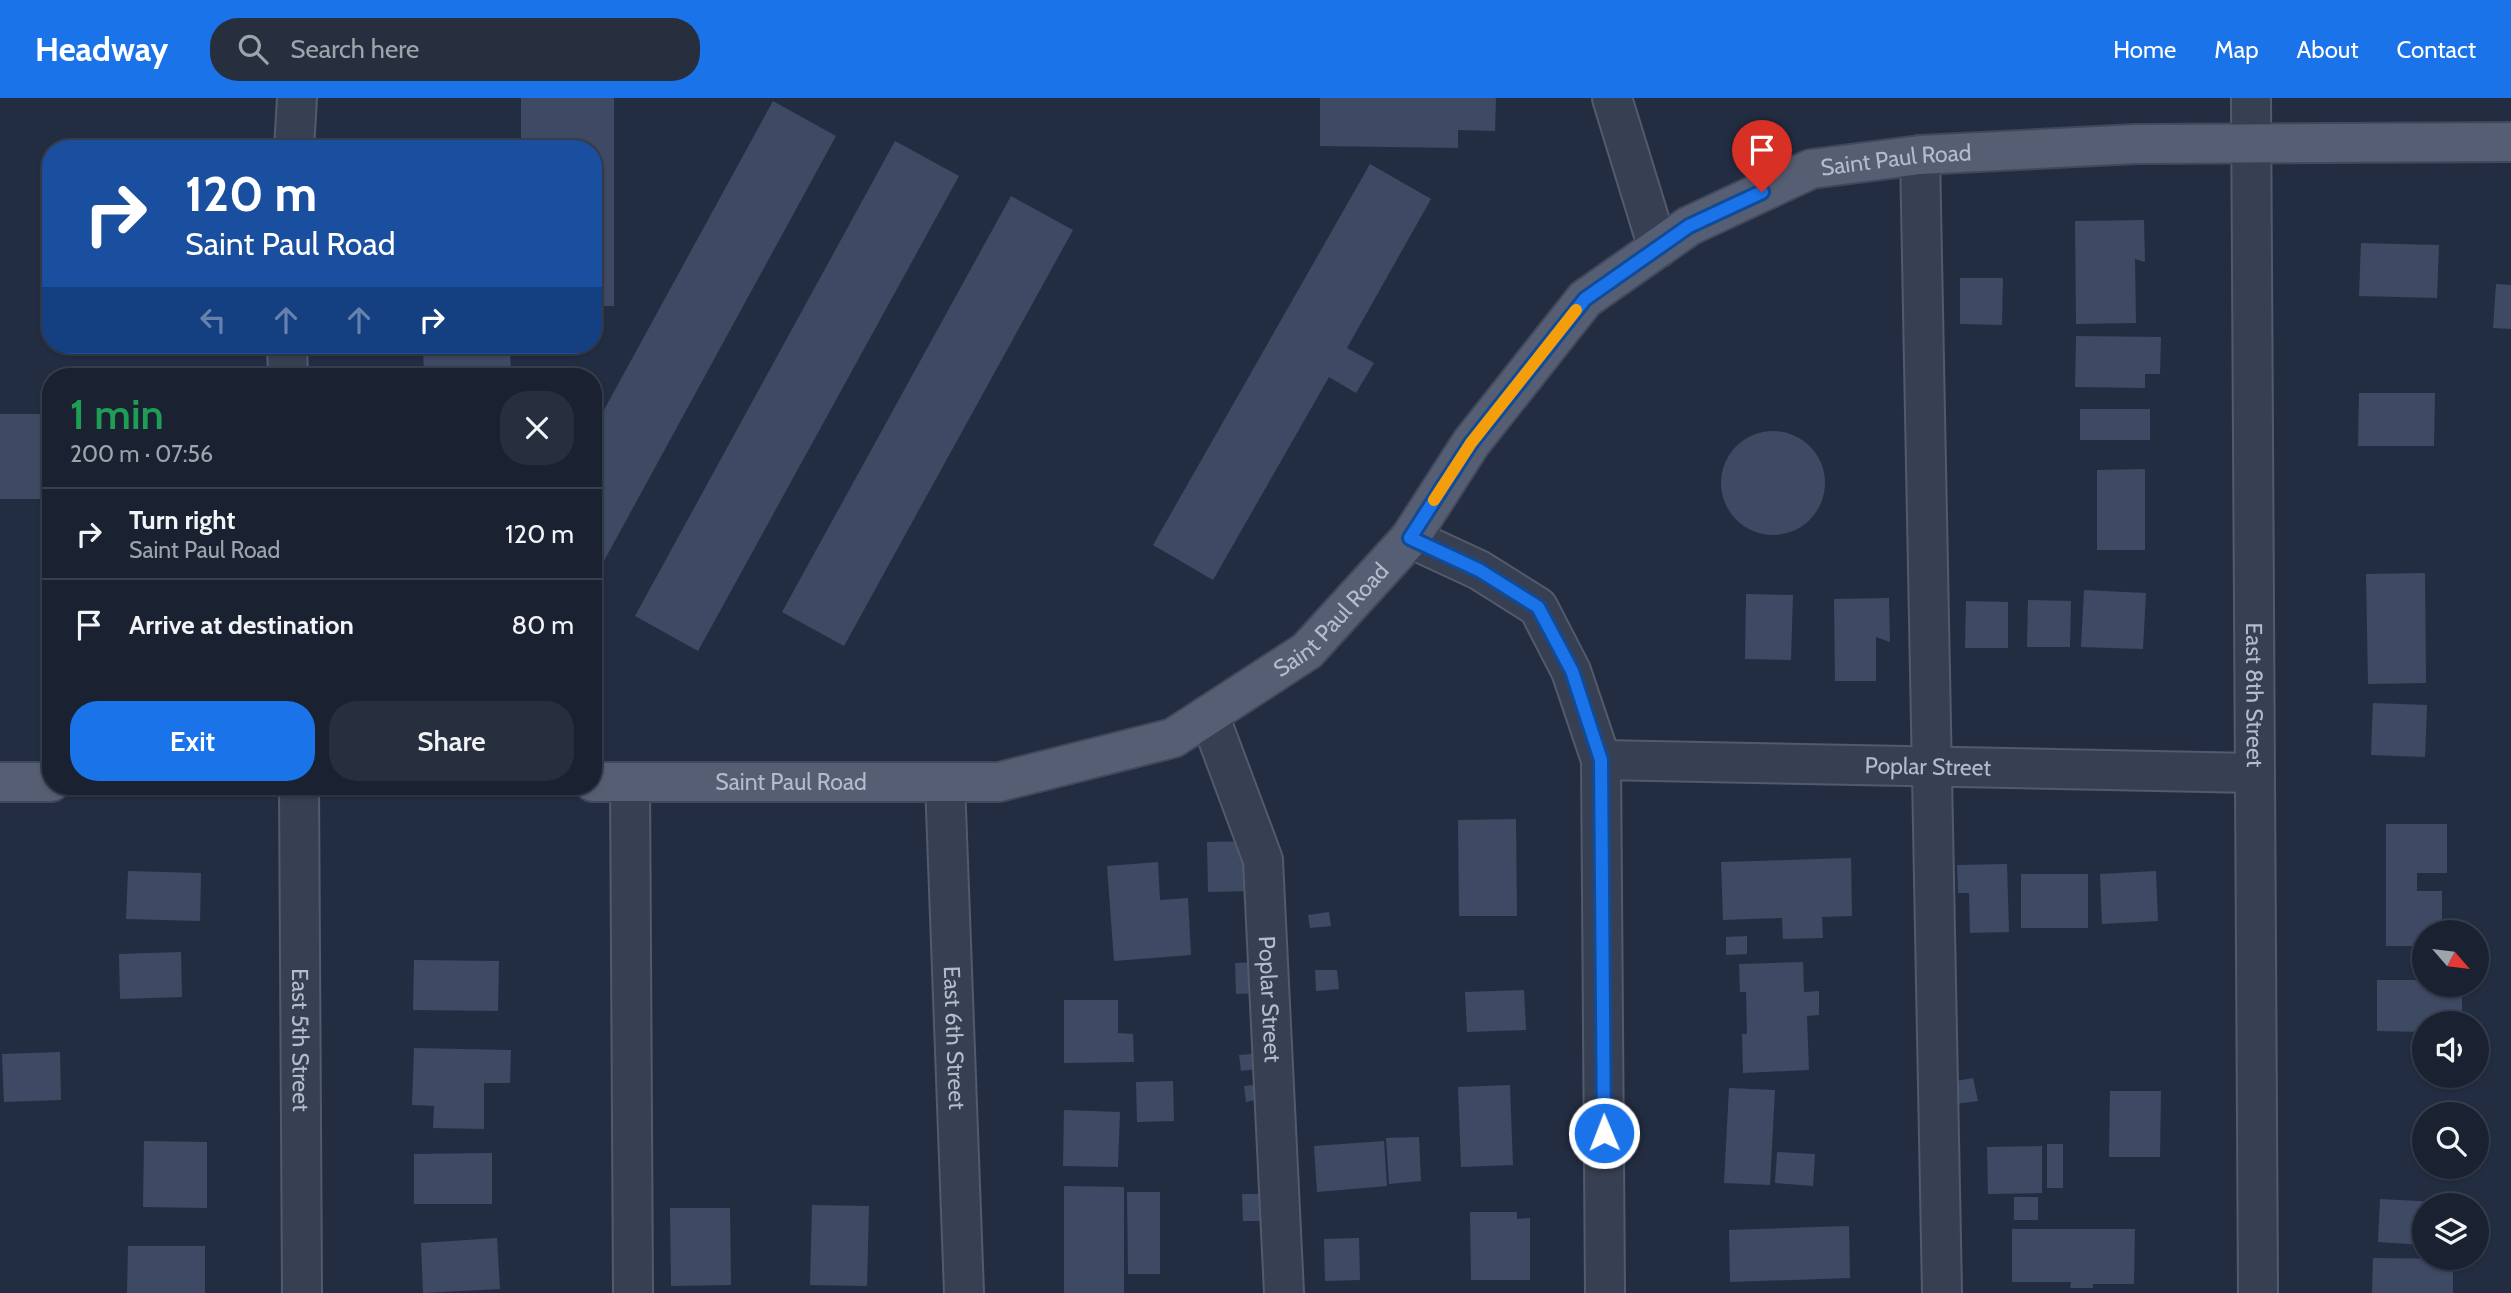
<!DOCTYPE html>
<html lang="en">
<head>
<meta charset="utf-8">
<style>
  :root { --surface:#1a2232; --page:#272f3e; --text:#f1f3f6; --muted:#9fa4ac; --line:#383f4d; --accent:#1a73e8 }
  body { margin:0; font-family:Cabin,sans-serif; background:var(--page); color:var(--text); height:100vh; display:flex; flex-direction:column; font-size:26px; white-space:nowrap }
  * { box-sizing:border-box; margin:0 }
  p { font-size:23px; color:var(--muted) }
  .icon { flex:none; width:38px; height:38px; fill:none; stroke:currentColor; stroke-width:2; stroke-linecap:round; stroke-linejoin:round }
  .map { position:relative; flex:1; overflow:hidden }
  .side { position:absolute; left:42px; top:270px; width:560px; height:427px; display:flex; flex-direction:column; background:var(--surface); border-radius:28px; box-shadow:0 2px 5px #0004,0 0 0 2px var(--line) }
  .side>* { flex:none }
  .hud { position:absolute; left:42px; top:42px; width:560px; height:214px; border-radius:28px; box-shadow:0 2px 5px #0004,0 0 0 2px var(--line); background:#1a4fa0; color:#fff; overflow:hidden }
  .needle { width:46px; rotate:118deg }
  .fabs { position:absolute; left:2412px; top:822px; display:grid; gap:14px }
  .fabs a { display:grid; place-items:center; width:77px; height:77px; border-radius:50%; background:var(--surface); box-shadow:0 2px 5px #0004,0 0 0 2px var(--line); font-size:35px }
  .pin { position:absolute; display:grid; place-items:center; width:60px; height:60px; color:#fff; margin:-72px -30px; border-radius:50% 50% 50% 0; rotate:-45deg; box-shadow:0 0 7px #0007 }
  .pin .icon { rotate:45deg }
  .me { position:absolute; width:77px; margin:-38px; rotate:359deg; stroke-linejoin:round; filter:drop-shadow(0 0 5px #0008) }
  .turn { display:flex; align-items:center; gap:24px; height:147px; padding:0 28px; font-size:32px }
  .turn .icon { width:91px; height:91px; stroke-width:2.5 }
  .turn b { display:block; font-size:49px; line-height:60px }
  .lanes { display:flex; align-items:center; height:66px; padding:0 28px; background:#0003; justify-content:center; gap:35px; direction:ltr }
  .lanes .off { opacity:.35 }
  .round { display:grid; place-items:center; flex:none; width:74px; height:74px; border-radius:28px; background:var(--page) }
  .head { display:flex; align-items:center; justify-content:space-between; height:119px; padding:0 28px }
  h1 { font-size:42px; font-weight:600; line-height:52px; color:#1e9e55 }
  .cta { display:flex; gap:14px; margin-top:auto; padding:14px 28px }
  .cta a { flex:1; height:80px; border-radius:28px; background:var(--accent); color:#fff; font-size:28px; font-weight:600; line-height:80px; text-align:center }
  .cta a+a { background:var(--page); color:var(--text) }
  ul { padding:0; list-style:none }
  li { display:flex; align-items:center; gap:21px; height:91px; padding:0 28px; border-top:2px solid var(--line) }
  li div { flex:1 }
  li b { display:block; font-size:26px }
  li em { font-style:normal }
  header { display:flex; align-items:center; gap:42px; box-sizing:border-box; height:98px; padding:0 35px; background:var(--accent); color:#fff }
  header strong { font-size:33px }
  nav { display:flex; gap:38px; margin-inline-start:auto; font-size:24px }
  .search { width:490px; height:63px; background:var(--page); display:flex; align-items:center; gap:18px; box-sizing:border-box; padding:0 24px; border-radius:28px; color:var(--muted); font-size:26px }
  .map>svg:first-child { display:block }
  .building { fill:#3e4963 }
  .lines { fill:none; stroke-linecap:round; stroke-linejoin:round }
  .minor-casing { stroke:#525a6c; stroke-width:42 }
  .major-casing { stroke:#41485b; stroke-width:42 }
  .minor { stroke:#374052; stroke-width:38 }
  .major { stroke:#555e72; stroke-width:38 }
  .route-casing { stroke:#114b97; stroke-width:18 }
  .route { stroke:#1a73e8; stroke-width:12 }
  .slow { stroke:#f59e0b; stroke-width:12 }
  .labels { text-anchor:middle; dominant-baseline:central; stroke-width:7; stroke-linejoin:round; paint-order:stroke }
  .street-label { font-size:23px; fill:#b4bbcc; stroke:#1c2437 }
</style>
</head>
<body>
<header>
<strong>Headway</strong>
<div class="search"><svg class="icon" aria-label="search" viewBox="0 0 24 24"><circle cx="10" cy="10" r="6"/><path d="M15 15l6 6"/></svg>Search here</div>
<nav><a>Home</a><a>Map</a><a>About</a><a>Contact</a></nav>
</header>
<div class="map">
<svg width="2511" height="1195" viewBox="0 0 2511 1195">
  <rect width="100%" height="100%" fill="#232d42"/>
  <g class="building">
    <polygon points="521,0 614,0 614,208 593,208 593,51 521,51"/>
    <polygon points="1320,0 1496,0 1495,33 1458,32 1458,50 1320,48"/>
    <polygon points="773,3 836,38 593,483 593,332"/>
    <polygon points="895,43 959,78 698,553 635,518"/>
    <polygon points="1370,66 1431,101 1347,250 1374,265 1356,295 1329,279 1213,482 1153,447"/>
    <polygon points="1011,98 1073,132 844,548 782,514"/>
    <polygon points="2144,122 2145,164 2135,161 2136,225 2076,226 2075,123"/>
    <polygon points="2361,145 2439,147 2437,200 2359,198"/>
    <polygon points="1960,180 2003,180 2002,227 1960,226"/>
    <polygon points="2496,186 2511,187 2511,231 2493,230"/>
    <polygon points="2076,238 2161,239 2160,276 2145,276 2145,290 2075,289"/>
    <polygon points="423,247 510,247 511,278 424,278"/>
    <polygon points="2359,295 2435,295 2434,348 2358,348"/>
    <rect x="2080" y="311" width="70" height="31"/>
    <polygon points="0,316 49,316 48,401 0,401"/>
    <circle cx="1773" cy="385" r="52"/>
    <polygon points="2145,371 2145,452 2097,452 2097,372"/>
    <polygon points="2425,475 2426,585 2368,586 2366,476"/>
    <polygon points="2084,492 2146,495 2143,551 2081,549"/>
    <polygon points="1746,496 1793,497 1791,562 1745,561"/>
    <polygon points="1889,500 1890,544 1876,539 1876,583 1835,583 1834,501"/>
    <polygon points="2028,502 2071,503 2070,549 2027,549"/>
    <polygon points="1966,503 2008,504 2008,550 1965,550"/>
    <polygon points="2373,605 2427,607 2425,659 2371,657"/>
    <polygon points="1516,721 1517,818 1459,818 1458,722"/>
    <polygon points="2386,726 2447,726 2447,775 2417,775 2417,793 2442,793 2442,835 2424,835 2424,848 2386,848"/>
    <polygon points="1253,743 1254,793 1208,794 1207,744"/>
    <polygon points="1851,760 1852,818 1822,819 1823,840 1783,841 1782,820 1723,822 1721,764"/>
    <polygon points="1158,764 1160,802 1188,800 1191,857 1114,863 1107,768"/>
    <polygon points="2007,766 2009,834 1970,835 1969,795 1958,795 1957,767"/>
    <polygon points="128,773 201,775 200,823 126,821"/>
    <polygon points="2156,773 2158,823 2102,826 2100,776"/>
    <rect x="2021" y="776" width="67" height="54"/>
    <polygon points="1329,814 1331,828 1310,830 1308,817"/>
    <polygon points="1747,838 1747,856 1726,857 1726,839"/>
    <polygon points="181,854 182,899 120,901 119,856"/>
    <polygon points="414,862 499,863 498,913 413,912"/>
    <polygon points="1261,864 1262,895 1236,896 1235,865"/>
    <polygon points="1803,864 1804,894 1819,893 1819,917 1807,918 1809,972 1743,975 1742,936 1747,936 1746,894 1740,894 1739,866"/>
    <polygon points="1315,872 1337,872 1339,891 1316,893"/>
    <polygon points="2377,882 2424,882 2424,887 2462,887 2462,926 2424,926 2424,934 2377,933"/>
    <polygon points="1524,892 1526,932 1467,934 1465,894"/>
    <polygon points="1064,902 1118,902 1118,935 1133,936 1134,964 1064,965"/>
    <polygon points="414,950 511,952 510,985 484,985 484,1031 433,1030 434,1008 412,1007"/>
    <polygon points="60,954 61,1002 4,1004 2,956"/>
    <polygon points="1265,955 1266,970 1241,973 1239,957"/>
    <polygon points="1973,980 1978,1003 1955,1006 1951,984"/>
    <polygon points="1173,983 1174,1023 1137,1024 1136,984"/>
    <polygon points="1260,986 1261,1001 1246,1004 1244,988"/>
    <polygon points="1510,987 1513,1067 1461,1069 1458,989"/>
    <polygon points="1729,990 1775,992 1770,1087 1724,1085"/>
    <polygon points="2110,993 2161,993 2160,1059 2109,1059"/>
    <polygon points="1064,1012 1120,1014 1118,1069 1063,1068"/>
    <polygon points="1419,1039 1421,1083 1389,1086 1386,1040"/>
    <polygon points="144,1043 207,1044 207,1110 143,1109"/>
    <polygon points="1384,1043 1387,1088 1317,1094 1314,1048"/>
    <rect x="2047" y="1046" width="16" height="44"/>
    <polygon points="2042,1048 2042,1095 1988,1096 1987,1049"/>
    <polygon points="1777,1054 1815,1056 1813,1088 1775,1085"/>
    <polygon points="492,1055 492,1106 414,1106 414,1056"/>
    <polygon points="1064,1088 1124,1089 1124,1195 1064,1195"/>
    <polygon points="1127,1094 1160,1094 1160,1176 1128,1176"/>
    <polygon points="1242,1096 1261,1096 1262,1123 1243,1123"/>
    <rect x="2014" y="1099" width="24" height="23"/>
    <polygon points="2380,1101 2458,1105 2458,1108 2424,1108 2424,1147 2378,1144"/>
    <polygon points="812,1107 869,1108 867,1188 810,1187"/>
    <polygon points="670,1110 730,1110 731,1187 671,1188"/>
    <polygon points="1470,1114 1517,1114 1517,1121 1530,1120 1530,1182 1471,1182"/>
    <polygon points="1849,1128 1850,1180 1730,1184 1729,1132"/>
    <polygon points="2012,1131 2135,1131 2134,1186 2093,1186 2093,1190 2070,1190 2071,1184 2012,1184"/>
    <polygon points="497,1140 500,1191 423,1195 421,1145"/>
    <polygon points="1359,1140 1360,1182 1325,1183 1324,1141"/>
    <polygon points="128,1148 205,1148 205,1195 127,1195"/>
    <polygon points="2373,1160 2453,1161 2453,1195 2372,1195"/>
  </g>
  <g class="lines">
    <g class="minor-casing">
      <g id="minor">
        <polyline points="1612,0 1658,150"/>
        <path id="s1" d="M2251,0L2258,1195"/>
        <polyline points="294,51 297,0"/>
        <polyline points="1920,57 1942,1195"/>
        <polyline points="287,247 288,278"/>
        <polyline points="1410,440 1479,472 1538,509 1571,573 1601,662 1605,1195"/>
        <path id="s2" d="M1209,617L1263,762L1284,1195"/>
        <path id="s3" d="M1601,662L2254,675"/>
        <polyline points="630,684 633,1195"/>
        <path id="s4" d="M945,684L964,1195"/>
        <path id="s5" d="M299,688L302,1195"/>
      </g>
    </g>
    <g class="major-casing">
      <g id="major">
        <polyline points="0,684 51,684"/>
        <path id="s6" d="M593,684H999L1173,640L1307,553L1410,440L1471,345L1585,201L1689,128L1811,71L1920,57L2136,46L2511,44"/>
      </g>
    </g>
    <use href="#minor" class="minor"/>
    <use href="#major" class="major"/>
  </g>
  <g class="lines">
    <g class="route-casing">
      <polyline id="route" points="1604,1035 1601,662 1572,573 1538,509 1479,472 1410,440 1471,345 1585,201 1689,128 1762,94"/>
    </g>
    <use href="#route" class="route"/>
    <polyline class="slow" points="1434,402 1471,345 1576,212"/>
  </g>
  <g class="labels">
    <g class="street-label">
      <text stroke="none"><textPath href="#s6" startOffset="1542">Saint Paul Road</textPath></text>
      <text stroke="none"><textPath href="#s6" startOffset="784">Saint Paul Road</textPath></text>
      <text stroke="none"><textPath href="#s1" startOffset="597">East 8th Street</textPath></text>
      <text stroke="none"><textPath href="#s3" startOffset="327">Poplar Street</textPath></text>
      <text stroke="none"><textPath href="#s6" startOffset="198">Saint Paul Road</textPath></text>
      <text stroke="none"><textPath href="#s2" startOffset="294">Poplar Street</textPath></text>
      <text stroke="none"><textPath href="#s4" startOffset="256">East 6th Street</textPath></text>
      <text stroke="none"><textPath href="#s5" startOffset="254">East 5th Street</textPath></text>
    </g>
  </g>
</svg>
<div class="fabs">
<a><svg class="needle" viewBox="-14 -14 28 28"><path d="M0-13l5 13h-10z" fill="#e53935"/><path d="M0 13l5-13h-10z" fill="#9fa4ac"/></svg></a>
<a><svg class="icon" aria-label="sound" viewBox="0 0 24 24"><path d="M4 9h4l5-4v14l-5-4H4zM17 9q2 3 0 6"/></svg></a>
<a><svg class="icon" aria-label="search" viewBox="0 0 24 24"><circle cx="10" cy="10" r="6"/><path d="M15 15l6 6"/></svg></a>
<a><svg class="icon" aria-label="layers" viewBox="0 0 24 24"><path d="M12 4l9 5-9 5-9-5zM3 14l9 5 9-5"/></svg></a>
</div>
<div class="pin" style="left:1762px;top:94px;background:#d93025"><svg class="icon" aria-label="arrive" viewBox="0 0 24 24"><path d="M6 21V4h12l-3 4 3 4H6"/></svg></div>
<svg class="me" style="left:1604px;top:1035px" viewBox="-20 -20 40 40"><circle r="17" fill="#1a73e8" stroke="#fff" stroke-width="3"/><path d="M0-11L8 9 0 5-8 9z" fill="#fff"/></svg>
<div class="hud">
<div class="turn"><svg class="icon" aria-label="right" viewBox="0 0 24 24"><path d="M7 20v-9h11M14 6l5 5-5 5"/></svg><div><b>120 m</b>Saint Paul Road</div></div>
<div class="lanes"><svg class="icon off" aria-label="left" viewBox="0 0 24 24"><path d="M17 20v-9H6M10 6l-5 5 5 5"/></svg><svg class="icon off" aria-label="ahead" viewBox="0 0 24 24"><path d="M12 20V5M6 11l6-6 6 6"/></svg><svg class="icon off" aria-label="ahead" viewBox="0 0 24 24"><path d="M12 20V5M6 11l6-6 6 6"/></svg><svg class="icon" aria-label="right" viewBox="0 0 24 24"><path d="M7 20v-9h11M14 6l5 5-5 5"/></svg></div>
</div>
<section class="side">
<div class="head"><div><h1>1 min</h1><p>200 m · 07:56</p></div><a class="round"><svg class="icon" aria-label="close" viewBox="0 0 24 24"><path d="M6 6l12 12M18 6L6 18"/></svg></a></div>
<ul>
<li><svg class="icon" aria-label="right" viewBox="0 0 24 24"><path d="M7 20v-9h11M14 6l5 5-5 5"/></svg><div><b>Turn right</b><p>Saint Paul Road</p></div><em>120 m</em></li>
<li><svg class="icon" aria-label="arrive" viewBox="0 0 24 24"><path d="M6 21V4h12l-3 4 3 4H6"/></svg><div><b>Arrive at destination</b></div><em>80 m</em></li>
</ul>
<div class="cta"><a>Exit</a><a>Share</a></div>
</section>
</div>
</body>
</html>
